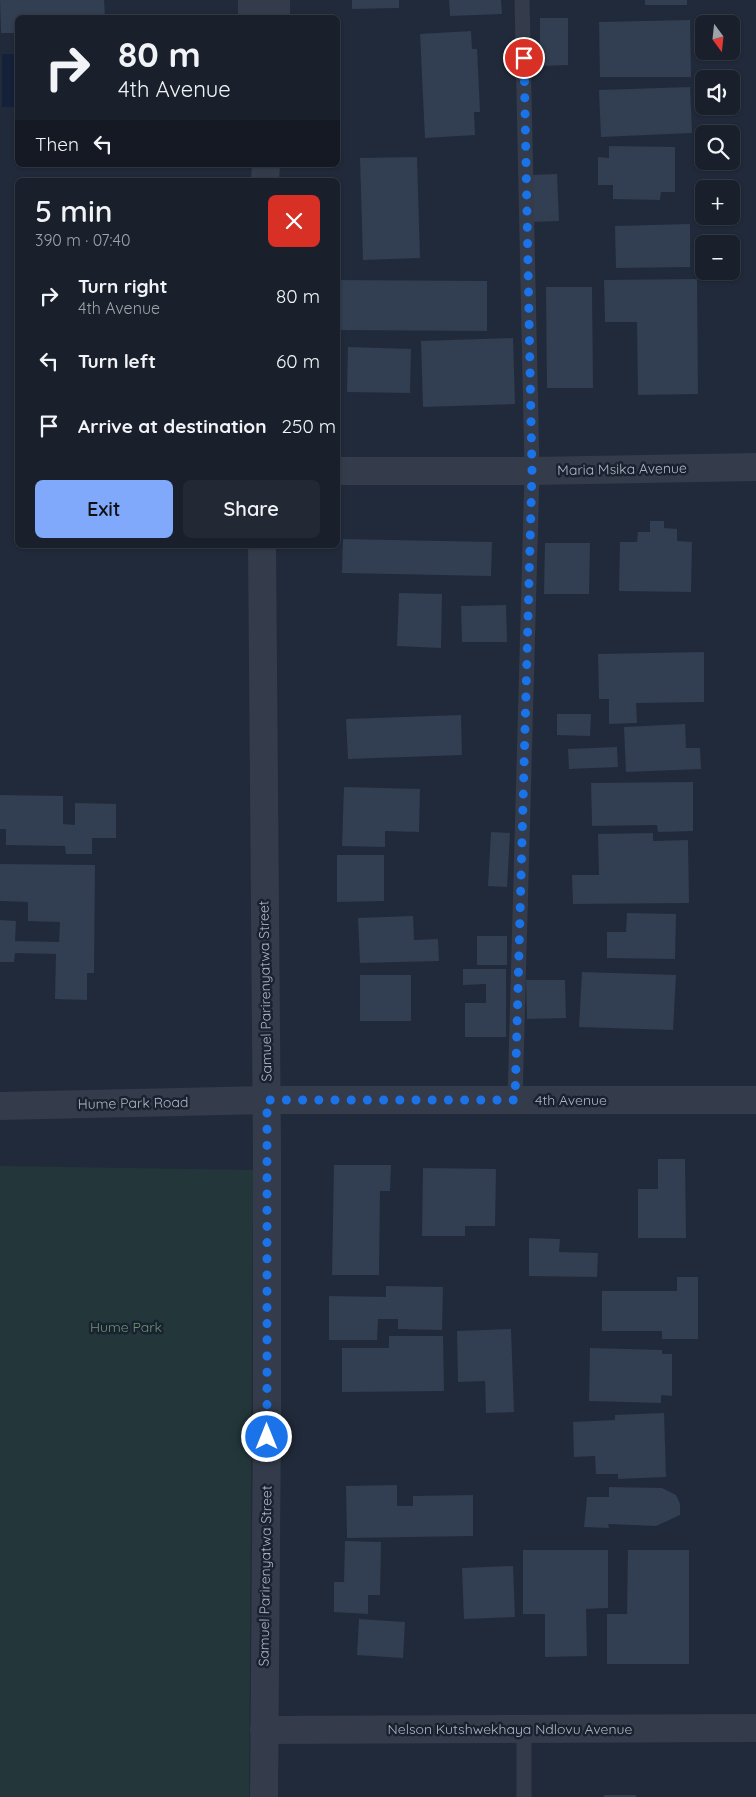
<!DOCTYPE html>
<html lang="en">
<head>
<meta charset="utf-8">
<style>
  :root { --surface:#19202c; --page:#222834; --text:#f1f3f6; --muted:#9fa3a9; --line:#373e48; --accent:#80a8fb }
  body { margin:0; font-family:Quicksand,sans-serif; background:var(--page); color:var(--text); height:100vh; display:flex; flex-direction:column; font-size:19px; white-space:nowrap }
  * { box-sizing:border-box; margin:0 }
  p { font-size:16px; color:var(--muted) }
  .icon { flex:none; width:28px; height:28px; fill:none; stroke:currentColor; stroke-width:2; stroke-linecap:round; stroke-linejoin:round }
  .map { position:relative; flex:1; overflow:hidden }
  .drawer { position:absolute; left:15px; top:178px; width:325px; height:370px; display:flex; flex-direction:column; background:var(--surface); border-radius:8px; box-shadow:0 1px 4px #0004,0 0 0 1px var(--line) }
  .drawer>* { flex:none }
  .banner { position:absolute; left:15px; top:15px; width:325px; height:152px; border-radius:8px; box-shadow:0 1px 4px #0004,0 0 0 1px var(--line); background:#19202c; color:var(--text); overflow:hidden }
  .needle { width:32px; rotate:165deg }
  .buttons { position:absolute; left:695px; top:15px; display:grid; gap:10px }
  .buttons a { display:grid; place-items:center; width:45px; height:45px; border-radius:8px; background:var(--surface); box-shadow:0 1px 4px #0004,0 0 0 1px var(--line); font-size:25px }
  .pin { position:absolute; display:grid; place-items:center; width:42px; height:42px; color:#fff; margin:-21px; border:2px solid #fff; border-radius:50%; box-shadow:0 1px 5px #0007 }
  .me { position:absolute; width:55px; margin:-28px; rotate:0deg; stroke-linejoin:round; filter:drop-shadow(0 0 4px #0008) }
  .turn { display:flex; align-items:center; gap:18px; height:105px; padding:0 20px; font-size:22px }
  .turn .icon { width:65px; height:65px; stroke-width:2.5 }
  .turn b { display:block; font-size:35px; line-height:42px }
  .then { display:flex; align-items:center; height:48px; padding:0 20px; background:#0003; gap:10px; font-size:19px }
  .round { display:grid; place-items:center; flex:none; width:52px; height:52px; border-radius:8px; background:var(--page) }
  .summary { display:flex; align-items:center; justify-content:space-between; height:85px; padding:0 20px }
  h1 { font-size:30px; font-weight:600; line-height:38px }
  .primary-button { display:flex; gap:10px; margin-top:auto; padding:10px 20px }
  .primary-button a { flex:1; height:58px; border-radius:8px; background:var(--accent); color:#111; font-size:20px; font-weight:600; line-height:58px; text-align:center }
  .primary-button a+a { background:var(--page); color:var(--text) }
  ul { padding:0; list-style:none }
  li { display:flex; align-items:center; gap:15px; height:65px; padding:0 20px }
  li div { flex:1 }
  li b { display:block; font-size:19px }
  li em { font-style:normal }
  .map>svg:first-child { display:block }
  .green { fill:#23373b }
  .water { fill:#142138 }
  .building { fill:#323e51 }
  .lines { fill:none; stroke-linecap:round; stroke-linejoin:round }
  .service { stroke:#343c4b; stroke-width:15 }
  .minor { stroke:#343c4b; stroke-width:28 }
  .tertiary { stroke:#343c4b; stroke-width:28 }
  .route { stroke:#1a73e8; stroke-width:9; stroke-dasharray:0 16.2 }
  .labels { text-anchor:middle; dominant-baseline:central; stroke-width:5; stroke-linejoin:round; paint-order:stroke }
  .street-label { font-size:14px; fill:#afb7c7; stroke:#1a212f }
  .park-label { font-size:14px; fill:#669874; stroke:#1a212f }
</style>
</head>
<body>
<div class="map">
<svg width="756" height="1797" viewBox="0 0 756 1797">
  <rect width="100%" height="100%" fill="#212a3a"/>
  <polygon class="green" points="0,1166 253,1170 249,1797 0,1797"/>
  <rect class="water" x="2" y="54" width="15" height="53"/>
  <g class="building">
    <polygon points="0,0 104,0 105,18 18,18 18,33 1,33"/>
    <polygon points="352,0 399,0 399,8 352,9"/>
    <polygon points="449,0 501,0 502,14 450,16"/>
    <rect x="645" y="0" width="42" height="5"/>
    <polygon points="540,18 568,18 568,65 540,66"/>
    <polygon points="690,20 691,77 600,77 599,22"/>
    <polygon points="471,31 472,49 477,49 480,112 474,112 475,135 425,138 420,34"/>
    <polygon points="690,87 692,133 601,137 599,90"/>
    <polygon points="609,146 675,147 675,192 661,192 660,200 613,199 613,185 598,185 598,157 609,158"/>
    <polygon points="417,157 420,258 363,260 360,158"/>
    <polygon points="557,174 559,221 532,222 530,175"/>
    <polygon points="690,224 690,267 616,268 615,226"/>
    <polygon points="697,279 698,394 638,395 637,322 605,322 604,280"/>
    <polygon points="338,280 487,281 487,331 338,330"/>
    <polygon points="546,287 592,287 593,388 547,388"/>
    <polygon points="513,338 515,404 423,407 421,341"/>
    <polygon points="348,347 411,349 410,393 347,392"/>
    <polygon points="650,521 664,521 664,528 677,529 677,541 692,542 691,592 619,591 620,542 637,542 638,532 650,532"/>
    <polygon points="343,539 492,542 491,576 342,573"/>
    <polygon points="545,543 590,543 589,594 544,594"/>
    <polygon points="399,593 442,594 441,648 397,646"/>
    <polygon points="506,605 507,642 462,642 461,606"/>
    <polygon points="704,652 704,702 636,703 637,723 609,724 609,699 599,699 598,654"/>
    <polygon points="557,714 591,714 590,736 557,735"/>
    <polygon points="461,715 462,755 348,759 346,719"/>
    <polygon points="685,724 686,748 700,748 701,769 626,772 624,727"/>
    <polygon points="617,747 618,767 569,769 568,749"/>
    <polygon points="693,782 693,831 658,832 657,825 592,826 591,783"/>
    <polygon points="344,787 420,789 419,832 385,831 385,847 342,846"/>
    <polygon points="0,795 63,796 63,824 75,825 75,803 116,804 116,838 92,838 92,854 66,854 65,846 6,845 6,829 0,829"/>
    <polygon points="491,832 510,833 507,887 488,886"/>
    <polygon points="653,833 653,841 688,840 689,903 573,904 572,875 599,875 598,834"/>
    <polygon points="337,855 384,855 384,901 337,902"/>
    <polygon points="0,864 95,865 94,973 87,973 87,1000 55,999 56,954 15,953 14,962 0,962 0,920 16,921 15,941 59,942 60,922 28,921 28,902 0,901"/>
    <polygon points="627,913 676,914 675,959 607,958 607,932 626,932"/>
    <polygon points="413,916 414,940 438,939 439,961 360,963 358,918"/>
    <rect x="477" y="936" width="30" height="29"/>
    <polygon points="463,969 506,969 506,1037 465,1037 465,1003 486,1003 486,984 463,985"/>
    <polygon points="582,972 676,975 673,1030 579,1027"/>
    <rect x="360" y="975" width="51" height="46"/>
    <polygon points="526,980 565,980 566,1018 527,1019"/>
    <polygon points="658,1159 685,1159 686,1238 638,1238 638,1189 658,1189"/>
    <polygon points="334,1165 391,1165 390,1191 380,1191 379,1275 332,1275"/>
    <polygon points="423,1168 496,1169 495,1226 465,1226 465,1236 422,1236"/>
    <polygon points="529,1238 560,1239 559,1252 598,1253 597,1277 529,1276"/>
    <polygon points="677,1277 698,1277 698,1339 662,1339 662,1331 602,1331 602,1291 677,1291"/>
    <polygon points="386,1286 443,1287 442,1330 398,1329 398,1319 378,1319 377,1340 329,1340 329,1296 386,1297"/>
    <polygon points="511,1329 514,1412 486,1413 485,1381 458,1382 457,1331"/>
    <polygon points="389,1336 443,1336 444,1391 342,1392 342,1348 389,1348"/>
    <polygon points="590,1348 662,1350 662,1354 672,1354 672,1396 661,1395 661,1403 589,1401"/>
    <polygon points="664,1413 666,1477 618,1479 618,1474 596,1474 595,1456 574,1457 573,1422 615,1420 615,1415"/>
    <polygon points="397,1485 397,1506 413,1506 413,1496 473,1495 473,1536 347,1538 346,1486"/>
    <polygon points="609,1487 662,1488 676,1495 680,1504 680,1515 656,1526 608,1524 609,1528 584,1527 587,1497 609,1497"/>
    <polygon points="345,1541 381,1542 380,1595 368,1595 368,1614 334,1612 334,1582 344,1582"/>
    <polygon points="523,1550 608,1550 608,1608 586,1609 587,1656 545,1657 545,1614 523,1614"/>
    <polygon points="628,1550 689,1550 689,1664 607,1664 607,1614 627,1614"/>
    <polygon points="513,1566 515,1617 464,1619 462,1568"/>
    <polygon points="359,1619 405,1622 403,1658 357,1655"/>
    <rect x="604" y="1795" width="32" height="2"/>
  </g>
  <g class="lines">
    <g class="service">
      <polyline points="515,1100 532,471 522,0"/>
      <polyline points="524,1797 524,1729"/>
    </g>
    <g class="minor">
      <polyline points="338,471 532,471 756,467"/>
      <polyline points="0,1106 267,1100 756,1100"/>
      <polyline points="264,1730 756,1728"/>
    </g>
    <g class="tertiary">
      <polyline points="252,0 252,18"/>
      <polyline points="276,0 276,18"/>
      <polyline points="265,180 266,165"/>
      <polyline points="262,545 267,1154 267,1418 264,1797"/>
    </g>
  </g>
  <g class="lines">
    <polyline class="route" points="267,1437 267,1100 515,1100 532,471 524,58"/>
  </g>
  <g class="labels">
    <g class="street-label">
      <text transform="translate(622 469) rotate(-1)">Maria Msika Avenue</text>
      <text transform="translate(265 991) rotate(-91)">Samuel Parirenyatwa Street</text>
      <text x="571" y="1100">4th Avenue</text>
      <text transform="translate(133 1103) rotate(-1)">Hume Park Road</text>
      <text transform="translate(265 1576) rotate(-89)">Samuel Parirenyatwa Street</text>
      <text x="510" y="1729">Nelson Kutshwekhaya Ndlovu Avenue</text>
    </g>
    <g class="park-label">
      <text x="126" y="1327">Hume Park</text>
    </g>
  </g>
</svg>
<div class="buttons">
<a><svg class="needle" viewBox="-14 -14 28 28"><path d="M0-13l5 13h-10z" fill="#e53935"/><path d="M0 13l5-13h-10z" fill="#9fa3a9"/></svg></a>
<a><svg class="icon" aria-label="sound" viewBox="0 0 24 24"><path d="M4 9h4l5-4v14l-5-4H4zM17 9q2 3 0 6"/></svg></a>
<a><svg class="icon" aria-label="search" viewBox="0 0 24 24"><circle cx="10" cy="10" r="6"/><path d="M15 15l6 6"/></svg></a>
<a>+</a>
<a>−</a>
</div>
<div class="pin" style="left:524px;top:58px;background:#d93025"><svg class="icon" aria-label="arrive" viewBox="0 0 24 24"><path d="M6 21V4h12l-3 4 3 4H6"/></svg></div>
<svg class="me" style="left:267px;top:1437px" viewBox="-20 -20 40 40"><circle r="17" fill="#1a73e8" stroke="#fff" stroke-width="3"/><path d="M0-11L8 9 0 5-8 9z" fill="#fff"/></svg>
<div class="banner">
<div class="turn"><svg class="icon" aria-label="right" viewBox="0 0 24 24"><path d="M7 20v-9h11M14 6l5 5-5 5"/></svg><div><b>80 m</b>4th Avenue</div></div>
<div class="then">Then<svg class="icon" aria-label="left" viewBox="0 0 24 24"><path d="M17 20v-9H6M10 6l-5 5 5 5"/></svg></div>
</div>
<section class="drawer">
<div class="summary"><div><h1>5 min</h1><p>390 m · 07:40</p></div><a class="round" style="background:#d93025;color:#fff"><svg class="icon" aria-label="close" viewBox="0 0 24 24"><path d="M6 6l12 12M18 6L6 18"/></svg></a></div>
<ul>
<li><svg class="icon" aria-label="right" viewBox="0 0 24 24"><path d="M7 20v-9h11M14 6l5 5-5 5"/></svg><div><b>Turn right</b><p>4th Avenue</p></div><em>80 m</em></li>
<li><svg class="icon" aria-label="left" viewBox="0 0 24 24"><path d="M17 20v-9H6M10 6l-5 5 5 5"/></svg><div><b>Turn left</b></div><em>60 m</em></li>
<li><svg class="icon" aria-label="arrive" viewBox="0 0 24 24"><path d="M6 21V4h12l-3 4 3 4H6"/></svg><div><b>Arrive at destination</b></div><em>250 m</em></li>
</ul>
<div class="primary-button"><a>Exit</a><a>Share</a></div>
</section>
</div>
</body>
</html>
